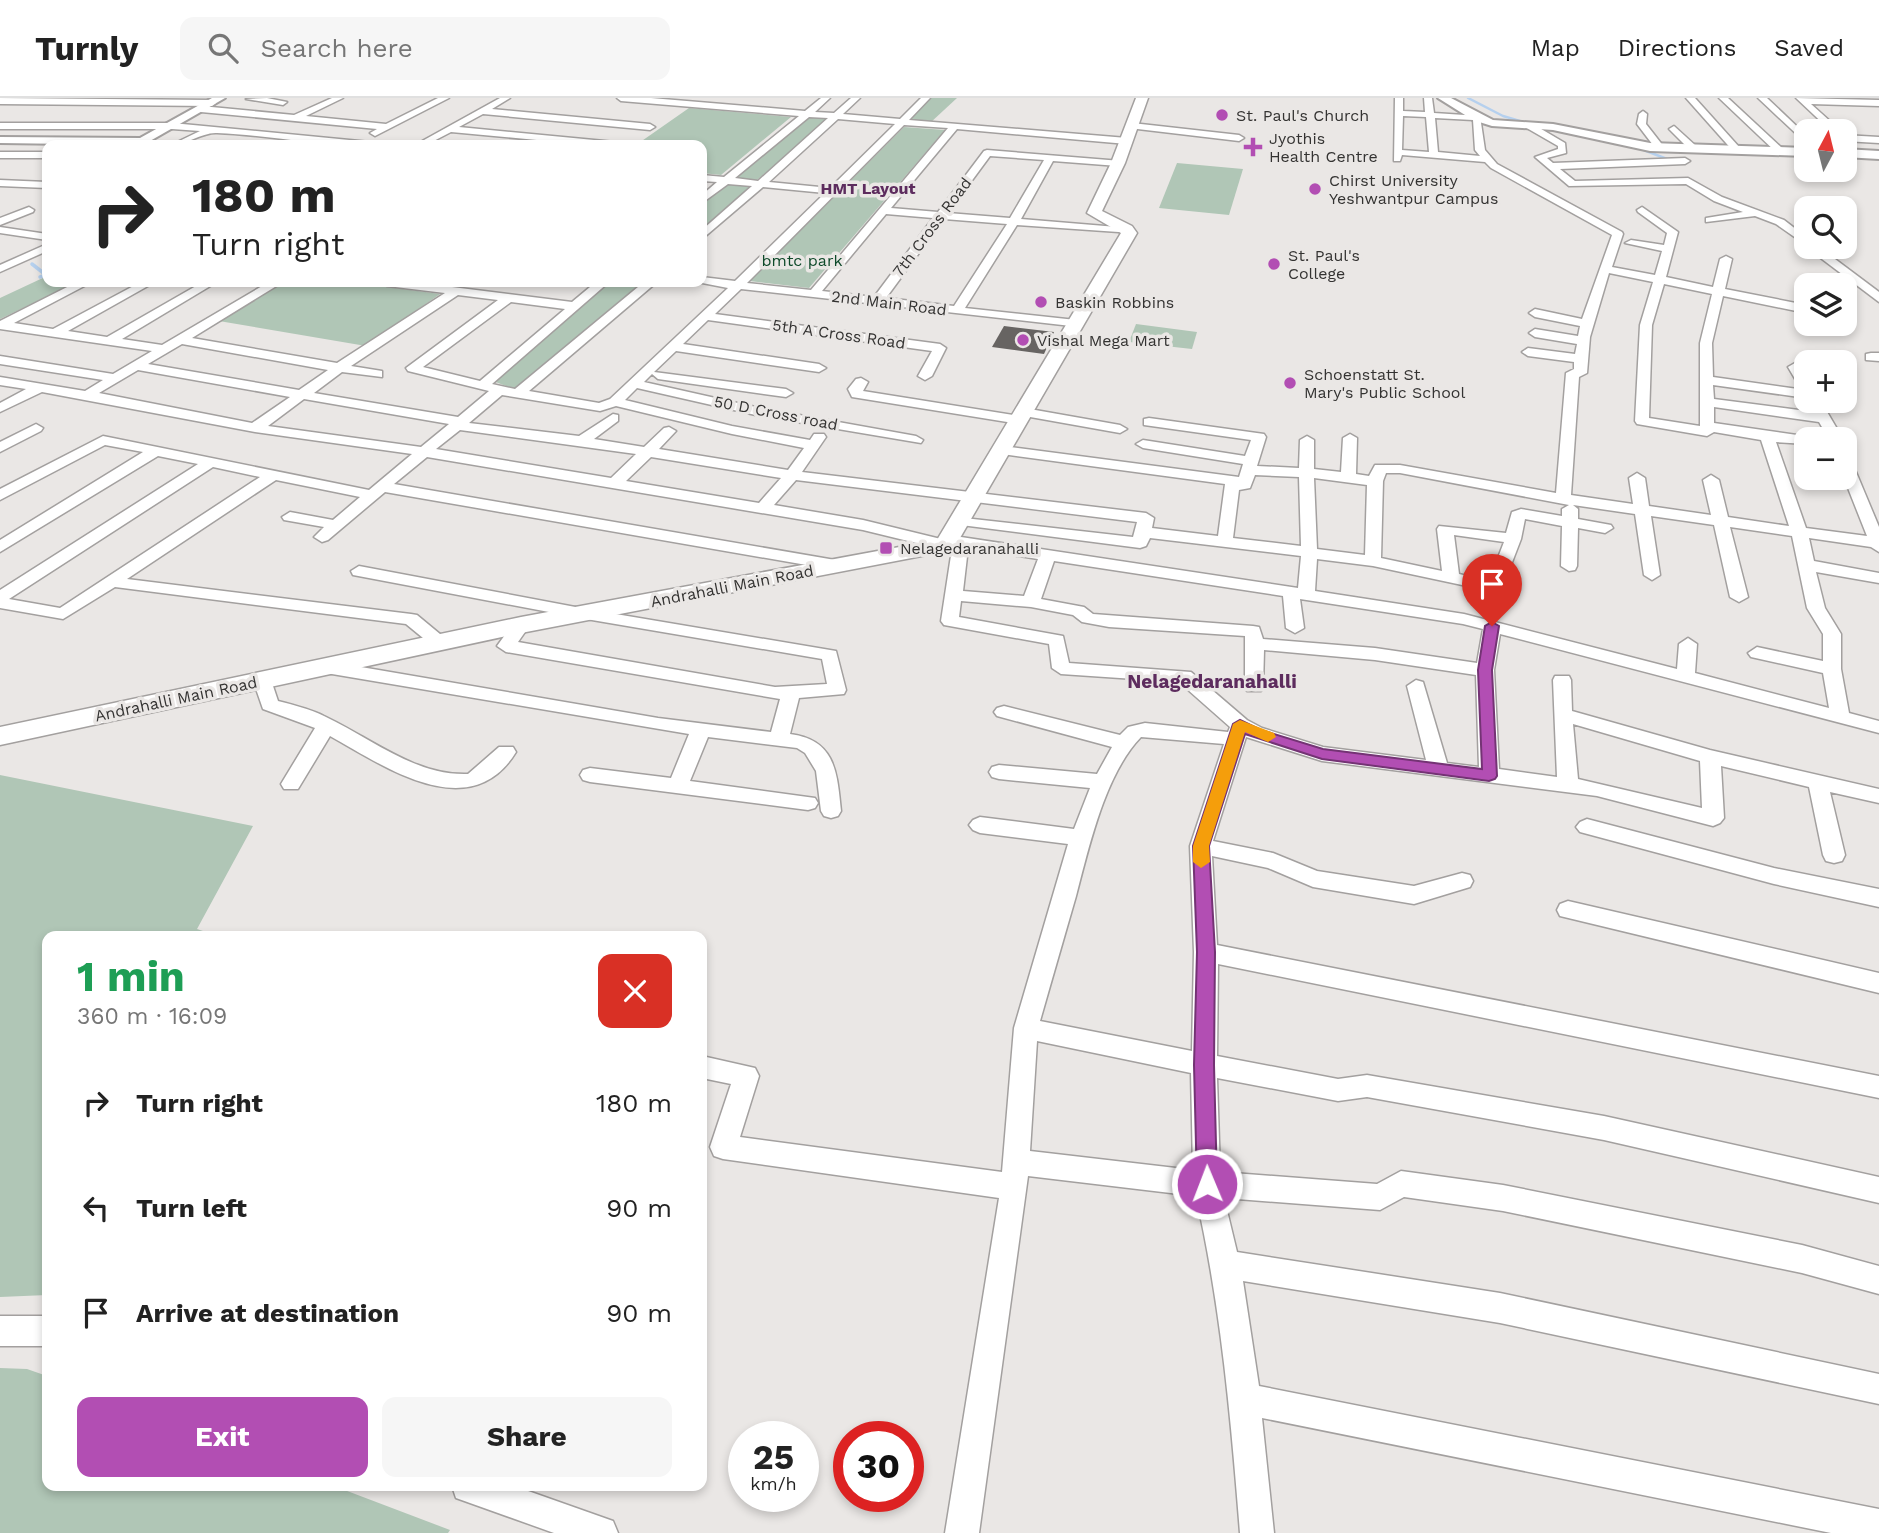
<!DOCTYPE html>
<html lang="en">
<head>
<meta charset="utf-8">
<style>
  :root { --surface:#fff; --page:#f6f6f6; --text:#222; --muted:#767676; --line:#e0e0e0; --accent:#b24eb3 }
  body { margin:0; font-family:"Work Sans",sans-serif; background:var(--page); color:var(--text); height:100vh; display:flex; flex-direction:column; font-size:26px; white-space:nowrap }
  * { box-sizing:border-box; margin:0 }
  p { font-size:23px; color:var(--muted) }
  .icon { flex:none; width:38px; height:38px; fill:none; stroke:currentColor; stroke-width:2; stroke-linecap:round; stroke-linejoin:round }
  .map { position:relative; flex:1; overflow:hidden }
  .panel { position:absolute; left:42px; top:833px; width:665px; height:560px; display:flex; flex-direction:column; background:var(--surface); border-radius:14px; box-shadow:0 4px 10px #0003 }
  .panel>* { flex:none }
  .banner { position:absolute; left:42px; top:42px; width:665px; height:147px; border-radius:14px; box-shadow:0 4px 10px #0003; background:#fff; color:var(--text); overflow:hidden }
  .needle { width:46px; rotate:7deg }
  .buttons { position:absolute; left:1794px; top:21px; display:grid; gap:14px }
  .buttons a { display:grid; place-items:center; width:63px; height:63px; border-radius:14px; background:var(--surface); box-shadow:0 4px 10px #0003; font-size:35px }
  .speed { position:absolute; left:728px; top:1323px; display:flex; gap:14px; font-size:35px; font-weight:700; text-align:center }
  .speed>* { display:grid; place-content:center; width:91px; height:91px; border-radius:50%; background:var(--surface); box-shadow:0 4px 10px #0003; line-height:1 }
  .speed small { font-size:18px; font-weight:400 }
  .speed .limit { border:10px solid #d22; background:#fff; color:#111 }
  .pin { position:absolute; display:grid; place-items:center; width:60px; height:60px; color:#fff; margin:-72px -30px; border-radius:50% 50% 50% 0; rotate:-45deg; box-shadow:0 0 7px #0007 }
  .pin .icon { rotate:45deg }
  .me { position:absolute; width:77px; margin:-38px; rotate:359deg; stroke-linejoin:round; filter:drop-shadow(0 0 5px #0008) }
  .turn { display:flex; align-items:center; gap:24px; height:147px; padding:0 35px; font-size:32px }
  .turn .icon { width:91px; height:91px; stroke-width:2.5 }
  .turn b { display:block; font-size:49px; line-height:60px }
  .round { display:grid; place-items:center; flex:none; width:74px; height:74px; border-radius:14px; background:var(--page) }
  .overview { display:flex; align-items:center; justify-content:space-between; height:119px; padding:0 35px }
  h1 { font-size:42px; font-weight:700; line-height:52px; color:#1e9e55 }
  .action { display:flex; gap:14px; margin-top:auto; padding:14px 35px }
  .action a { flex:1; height:80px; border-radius:14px; background:var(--accent); color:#fff; font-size:28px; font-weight:700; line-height:80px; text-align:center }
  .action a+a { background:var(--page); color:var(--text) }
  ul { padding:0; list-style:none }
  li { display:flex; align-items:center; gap:21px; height:105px; padding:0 35px }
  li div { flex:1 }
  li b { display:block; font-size:26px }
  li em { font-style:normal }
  header { display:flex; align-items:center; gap:42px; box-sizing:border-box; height:98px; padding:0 35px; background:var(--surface); border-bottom:2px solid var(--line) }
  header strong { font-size:33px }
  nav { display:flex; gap:38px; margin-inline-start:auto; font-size:24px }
  .search { width:490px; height:63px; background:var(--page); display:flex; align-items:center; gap:18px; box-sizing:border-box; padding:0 24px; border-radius:14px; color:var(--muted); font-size:26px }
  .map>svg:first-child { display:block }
  .green { fill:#b0c6b6 }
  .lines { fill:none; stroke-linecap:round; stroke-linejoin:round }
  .stream-far1 { stroke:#b5d0ee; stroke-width:2.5 }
  .stream { stroke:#b5d0ee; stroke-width:3.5 }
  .building { fill:#676462 }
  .minor-casing { stroke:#a3a09f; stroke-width:3 }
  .tertiary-casing { stroke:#a3a09f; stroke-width:4 }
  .secondary-casing { stroke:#a3a09f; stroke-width:3 }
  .minor { fill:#fff; fill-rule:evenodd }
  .tertiary { fill:#fff; fill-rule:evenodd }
  .secondary { fill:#fff; fill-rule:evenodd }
  .route { fill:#b24eb3; stroke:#743374; stroke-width:2 }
  .slow { fill:#f59e0b }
  .poi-dot { fill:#b24eb3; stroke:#eae7e5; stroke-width:2.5 }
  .labels { text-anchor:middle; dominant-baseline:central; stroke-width:7; stroke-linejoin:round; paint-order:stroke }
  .far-poi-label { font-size:16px; fill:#343332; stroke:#eae7e5; text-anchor:start }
  .far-neighbourhood-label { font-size:16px; font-weight:bold; fill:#5d2c5e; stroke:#eae7e5 }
  .far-street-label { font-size:16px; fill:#343332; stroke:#eae7e5 }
  .far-park-label { font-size:16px; fill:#0e4a2a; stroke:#eae7e5 }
  .neighbourhood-label { font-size:19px; font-weight:bold; fill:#5d2c5e; stroke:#eae7e5 }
</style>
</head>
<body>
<header>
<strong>Turnly</strong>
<div class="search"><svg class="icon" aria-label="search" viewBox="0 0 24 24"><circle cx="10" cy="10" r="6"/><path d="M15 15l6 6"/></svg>Search here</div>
<nav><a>Map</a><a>Directions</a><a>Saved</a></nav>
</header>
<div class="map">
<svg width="1879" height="1435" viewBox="0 0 1879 1435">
  <rect width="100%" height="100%" fill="#eae7e5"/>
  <g class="green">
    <polygon points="928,0 957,0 930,25 906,22"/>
    <polygon points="689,10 791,19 721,77 702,75 702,47 636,47"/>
    <polygon points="810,18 830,20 757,82 735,80"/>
    <polygon points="904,29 945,32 809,190 750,183"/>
    <polygon points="1177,65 1243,71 1229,117 1159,110"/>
    <polygon points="728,85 755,88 702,134 702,107"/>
    <polygon points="47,178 47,184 78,184 0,221 0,200"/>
    <polygon points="284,184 351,184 440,196 366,248 219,223"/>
    <polygon points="609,184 646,184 517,292 493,283"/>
    <polygon points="1136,226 1197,234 1192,251 1129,244"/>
    <polygon points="0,677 253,728 197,831 218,838 47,838 47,1197 0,1199"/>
    <polygon points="0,1270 27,1271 47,1278 47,1388 334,1388 450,1432 448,1435 0,1435"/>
  </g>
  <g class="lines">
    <g class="stream-far1">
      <polyline points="1468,0 1503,18 1530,26"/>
      <polyline points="1636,49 1667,61"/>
    </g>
    <polyline class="stream" points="32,166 46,177 40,179"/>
  </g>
  <polygon class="building" points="1004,228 1054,234 1044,256 992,249"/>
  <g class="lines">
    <g class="minor-casing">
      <g id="minor">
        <polygon points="0,0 212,2 216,5 212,8 0,6"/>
        <polygon points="267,0 287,4 283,7 246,1"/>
        <polygon points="332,0 343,0 306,18 386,26 438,0 449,0 375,38 370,35 377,31 201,14 197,11 201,8 294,17"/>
        <polygon points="500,0 510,0 492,11 650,26 655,29 650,32 483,16 459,29 615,44 620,47 589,47 451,34 426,47 415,47"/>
        <path d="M617,0H651L805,13L821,0H830L815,14L834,15L851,0H860L843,16L900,21L921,0H930L909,22L1127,40L1132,43L1127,46L957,31L891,110L938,114L984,53L987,52L1121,63V67L1118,68L1053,63L1021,121L1129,130L1134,133L1133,135L1017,127L965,210L1076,222L1082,226L1080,229L741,191L715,216L940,246L946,250L932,278L925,282L918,278L932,253L708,222L683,246L819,266L826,270L819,274L676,253L654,274L786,291L793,295L786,299L658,281L652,276L644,284L760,310L916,338L923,342L921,345L760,318L637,290L625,302L732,328L810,342L814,336H824L826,339L802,374L1146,415L1154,420L1152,430L1218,438L1225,386L1002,356L995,352L1002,348L1239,379L1243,366L1143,350L1136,346L1143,342L1245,358L1251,342L1144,327V321L1149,320L1264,336L1266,339L1257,368L1299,370L1300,342L1307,338L1314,342V371L1341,374L1343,340L1350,336L1357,340L1356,376L1369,378L1375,367H1400L1556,395L1566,275L1574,271V264L1528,258L1522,254L1528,250L1575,256L1577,246L1535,239L1529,235L1535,231L1578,238L1580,228L1535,219L1529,215L1535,211L1582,221L1612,137L1491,70L1485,64L1402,57L1400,63H1394L1395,0H1403V13L1425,14L1424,0H1432L1434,15L1480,18L1485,52L1497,66L1622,134L1623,136L1612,169L1655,177L1662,153L1625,145L1631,142L1664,147L1667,135L1638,114L1637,112L1642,109L1678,134L1666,179L1713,189L1720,161L1726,158L1732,161L1725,191L1806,207V215L1723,198L1712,245L1713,279L1805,292L1801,291L1788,269L1795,265L1800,266L1806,276V300L1713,287L1714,301L1814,314L1811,310L1813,307H1823L1843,341H1829L1819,324L1714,309V325L1811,339L1813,341H1806V346L1776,344L1806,430L1867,438L1844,380V358L1851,362L1879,429V454L1871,449L1809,440L1814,463L1879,475V485L1816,474L1825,510L1841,536V571L1849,615L1879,623V635L1500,536L1494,572L1499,671L1557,679L1553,582L1555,578H1569L1571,582L1572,613L1710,652L1879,691V705L1830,694L1845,757L1842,763L1834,765L1826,763L1823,757L1809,689L1721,668L1724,720L1720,725L1713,728L1597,698L1322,663L1246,639L1213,743L1273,755L1317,773L1414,788L1462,775L1470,777L1473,783L1470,789L1414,806L1313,789L1268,770L1212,758L1217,847L1879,978V1000L1218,866L1217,958L1338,981L1367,977L1604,1018L1879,1079V1105L1604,1042L1367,999L1338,1003L1217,980L1220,1074L1377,1086L1401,1073L1503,1087L1802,1147L1879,1168V1196L1802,1175L1503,1113L1404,1099L1380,1112L1224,1100L1237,1154L1500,1195L1879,1276V1306L1500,1225L1243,1183L1259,1288L1879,1411V1435H1831L1262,1320L1274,1435H1240C1231,1321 1221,1209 1196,1098L1028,1078L979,1435H945L999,1100L723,1061L714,1058L710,1049L731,986L702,980V958L755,970L759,978L740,1039L1002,1074L1014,930L1068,746L980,735L973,732L969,727L973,722L980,719L1074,731L1090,690L999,681L992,679L989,674L992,669L999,667L1097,676L1112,649L997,618L994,614L997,610L1004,608L1120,637L1128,629L1145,625L1228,634L1230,629L1179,584L1061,576L1052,570L1049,546L944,527L941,523L952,451L945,452L863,432L427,359L394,386L841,463L849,468L841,473L385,394L328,442L322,444L314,439L324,429L284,422L282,419L290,414L333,422L360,399L276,382L127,481L411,516L417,517L446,541L449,545L446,549H434L406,526L115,489L63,521L0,510V492L198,366L158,358L0,454V442L143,354L105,347L0,402V391L103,338L369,392L412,356L255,334L42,294L0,314V305L26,291L0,287V279L85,293L103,282L0,266V258L113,276L152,253L0,231V223L77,184H92L14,225L53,231L141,184H155L68,233L107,239L203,184H217L122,241L162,247L269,184H283L192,240L337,265L445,195L387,188L381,184H412L572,204L596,184H609L492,286L515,291L644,184H657L529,293L599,305L610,301L728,190L697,184H702V179L735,183L825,95L763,89L702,141V132L752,88L728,86L702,105V97L717,84L702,83V77L724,79L799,18L621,3ZM1403,18L1426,19L1429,54L1402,52ZM809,19L828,20L758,83L735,80ZM1435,20L1473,22L1475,52L1480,58L1438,54ZM838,21L895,26L830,90L769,84ZM904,27L948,30L811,192L747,185ZM990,58L1044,62L1010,120L948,115ZM886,116L933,120L874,199L822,193ZM944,121L1007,126L954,208L886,200ZM1609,175L1653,184L1640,227L1635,323L1637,326L1707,338L1714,334L1761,342L1789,428L1728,419L1719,382L1711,377L1703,382L1711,417L1649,408L1645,380L1637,375L1629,380L1633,406L1571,397L1579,279L1587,275L1590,239ZM1664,186L1712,196L1700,245V328L1649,320L1652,227ZM458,197L498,202L406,270L408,273L489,293L458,319L314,295L342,274L382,279V273L351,268ZM511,204L565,211L480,283L423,269ZM182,246L328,272L299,292L148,266ZM138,272L290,299L252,325L99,295ZM502,297L600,313L616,308L732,336L804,350L788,372L659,351L676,333L669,329L664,330L644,349L594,341L618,323V317L613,316L579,338L469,325ZM304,301L449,326L421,349L268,328ZM460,332L636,356L611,380L436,351ZM651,359L781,380L759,405L626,383ZM213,369L260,379L60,510L9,501ZM1386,375H1400L1569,407L1562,411V418L1521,411L1512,414L1506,435L1439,428L1437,431L1442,473L1381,460L1383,383ZM1255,377L1299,379L1301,448L1233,440L1239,392L1250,390ZM1314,380L1367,387L1365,457L1317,451ZM796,382L1137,424L1133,439L955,419L953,422L955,425L961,427L1140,450L1146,448L1150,440L1301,458L1298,490L961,439L945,442L863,422L774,407ZM1573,407L1635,416L1644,477L1652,482L1660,477L1651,418L1714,427L1730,499L1739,504L1748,499L1730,429L1792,438L1807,510L1823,536V563L1757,549L1748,555L1751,559L1823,575L1829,610L1695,575L1697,546L1688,540L1679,546L1677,571L1464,516L1315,493L1317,461L1373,468L1495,494L1501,493L1521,441L1525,421L1562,428L1561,468L1569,473L1575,472L1577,468L1578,430L1605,435L1613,430L1611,427L1578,421V411ZM1454,437L1504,444L1489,483L1459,476ZM968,450L1038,461L1024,498L963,493ZM1054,463L1283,498L1286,530L1295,535L1304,530L1300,501L1463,526L1483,531L1477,565L1375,550L1263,541L1259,529L1253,528L1093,516L1084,509L1041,501ZM961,503L1031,509L1073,517L1082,524L1109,529L1245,538V589L1247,593H1261L1263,589L1264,552L1375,562L1476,577L1479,669L1447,665L1423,584L1416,582L1407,588L1426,662L1323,649L1262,630L1247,622L1191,574L1069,565L1063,538L959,519ZM1573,626L1700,663L1702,710L1578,681ZM1141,639L1224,646L1190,748L1194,854L1192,953L1040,923C1052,881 1064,839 1076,798C1089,749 1105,676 1141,639ZM1037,943L1191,975L1193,1072L1030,1053Z"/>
        <polygon points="1686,0 1695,0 1740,50 1740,54 1734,54"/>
        <polygon points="1719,0 1728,0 1783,51 1783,55 1777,55"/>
        <polygon points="1758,0 1767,0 1806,37 1806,45"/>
        <polygon points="1796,0 1879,2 1879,8 1811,6 1841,33 1831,33"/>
        <polygon points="1643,13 1647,16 1646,26 1664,49 1662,51 1656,51 1637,26 1639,16"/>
        <path d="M0,25H172L370,44L375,47C322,49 270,37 217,35C202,34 187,47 171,47L200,33L172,31H0Z"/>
        <polygon points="1132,25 1239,37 1244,40 1239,43 1129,30 1127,28"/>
        <polygon points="1525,25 1531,25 1565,45 1566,55 1547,60 1553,65 1685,60 1690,63 1685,66 1560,71 1575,83 1688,80 1722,99 1784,122 1806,139 1806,147 1776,126 1755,118 1706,124 1706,120 1743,114 1714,103 1686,86 1569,88 1535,59 1558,51 1558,48 1525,29"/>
        <polygon points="1674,28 1696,48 1696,52 1690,52 1669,31"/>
        <polygon points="1844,37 1879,39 1879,45 1844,43"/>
        <rect x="0" y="54" width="47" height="6"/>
        <polygon points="0,82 47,84 47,90 0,88"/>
        <polygon points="29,109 34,112 33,114 0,127 0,120"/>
        <polygon points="0,129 47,136 47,142 0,135"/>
        <polygon points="47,146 47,153 0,174 0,167"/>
        <polygon points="1806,149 1819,149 1879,194 1879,204"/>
        <polygon points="1871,255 1879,255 1879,263 1866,262 1866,256"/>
        <polygon points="861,280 868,284 863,293 1020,318 1027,322 1020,326 852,299 848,291 856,281"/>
        <polygon points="1024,310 1120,327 1127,331 1120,335 1019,317 1017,314"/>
        <polygon points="36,326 43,330 41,333 0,354 0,344"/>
        <path d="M359,468L586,511L836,553L846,592L844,596L799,600L790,636C836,642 837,675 841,713L838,718L831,720L824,718L821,713L816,673L805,655L797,650L708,639L690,683L815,700L818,705L815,710L808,712L590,684L583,682L580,677L583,672L590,670L671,680L689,636L326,575L317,569L326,563L658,620L771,634L780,601L506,554L497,548L515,523L521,522L530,527L518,544L775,589L827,586L822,561L586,521L353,477L351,473Z"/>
        <path d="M262,576L271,582L278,603C294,607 310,611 324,618C371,640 415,678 468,676L499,649H513L516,654C470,729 384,668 330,638L298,691H284L281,686L315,630L263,611L253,582Z"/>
        <polygon points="1587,721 1774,770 1879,791 1879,809 1774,786 1580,734 1576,729 1580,724"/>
        <polygon points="1568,803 1879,875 1879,895 1560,818 1557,812 1560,806"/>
        <rect x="0" y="1218" width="47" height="30"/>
        <polygon points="452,1388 514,1388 613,1423 618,1435 554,1435 456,1400"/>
      </g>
    </g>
    <g class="tertiary-casing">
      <g id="tertiary">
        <polygon points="212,0 225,0 143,47 0,45 0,39 140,40"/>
        <polygon points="1438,0 1451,0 1493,22 1553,26 1650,45 1806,50 1806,58 1650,53 1553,32 1492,28 1473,22"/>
        <polygon points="1844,51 1879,53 1879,61 1844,59"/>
      </g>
    </g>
    <g class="secondary-casing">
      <polygon id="secondary" points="1136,0 1148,0 1125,65 1102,113 1132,128 1137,135 953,452 521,535 0,647 0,629 521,519 937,442 1121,135 1087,115 1111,65"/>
    </g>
    <use href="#minor" class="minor"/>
    <use href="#tertiary" class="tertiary"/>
    <use href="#secondary" class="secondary"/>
  </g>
  <polygon class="route" points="1492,524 1499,528 1492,572 1497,678 1495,681 1489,683 1322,661 1245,636 1209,748 1215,854 1214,967 1217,1086 1214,1093 1207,1096 1200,1093 1197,1086 1194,967 1197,854 1193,748 1233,626 1240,622 1261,632 1323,651 1482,671 1478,572 1485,528"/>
  <polygon class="slow" points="1240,622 1274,635 1276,639 1268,644 1245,634 1209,748 1210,764 1201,770 1193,764 1193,748 1233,626"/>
  <g class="poi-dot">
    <circle cx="1222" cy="17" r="7"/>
    <path d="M1249.5 38.5h7v7h7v7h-7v7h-7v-7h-7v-7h7z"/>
    <circle cx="1315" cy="91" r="7"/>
    <circle cx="1274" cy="166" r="7"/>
    <circle cx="1041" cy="204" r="7"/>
    <circle cx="1023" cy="242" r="7"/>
    <circle cx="1290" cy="285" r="7"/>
    <rect x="879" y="443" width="14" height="14" rx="3.5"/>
  </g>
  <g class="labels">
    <g class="far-poi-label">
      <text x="1236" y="17">St. Paul's Church</text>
      <text x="1269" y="40">Jyothis<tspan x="1269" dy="18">Health Centre</tspan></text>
      <text x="1329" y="82">Chirst University<tspan x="1329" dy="18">Yeshwantpur Campus</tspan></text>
      <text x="1288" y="157">St. Paul's<tspan x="1288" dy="18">College</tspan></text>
      <text x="1055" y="204">Baskin Robbins</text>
      <text x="1037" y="242">Vishal Mega Mart</text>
      <text x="1304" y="276">Schoenstatt St.<tspan x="1304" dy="18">Mary's Public School</tspan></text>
      <text x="900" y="450">Nelagedaranahalli</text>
    </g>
    <g class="far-neighbourhood-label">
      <text x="868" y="90">HMT Layout</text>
    </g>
    <g class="far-street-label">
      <text transform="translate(932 129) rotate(-53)">7th Cross Road</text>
      <text transform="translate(889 205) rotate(7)">2nd Main Road</text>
      <text transform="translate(839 236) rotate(8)">5th A Cross Road</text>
      <text transform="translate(776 315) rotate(11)">50 D Cross road</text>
      <text transform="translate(732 488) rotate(-11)">Andrahalli Main Road</text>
      <text transform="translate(176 601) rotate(-12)">Andrahalli Main Road</text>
    </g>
    <g class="far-park-label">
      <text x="802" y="162">bmtc park</text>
    </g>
    <g class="neighbourhood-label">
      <text x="1212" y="583">Nelagedaranahalli</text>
    </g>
  </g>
</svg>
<div class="buttons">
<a><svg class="needle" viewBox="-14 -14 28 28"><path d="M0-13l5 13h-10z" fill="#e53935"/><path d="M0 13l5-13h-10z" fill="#767676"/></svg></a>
<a><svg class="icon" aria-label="search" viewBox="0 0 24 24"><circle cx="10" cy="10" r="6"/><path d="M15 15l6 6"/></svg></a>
<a><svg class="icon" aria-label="layers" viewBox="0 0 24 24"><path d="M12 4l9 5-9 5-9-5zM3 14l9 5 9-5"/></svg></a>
<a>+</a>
<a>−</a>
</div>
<div class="speed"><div>25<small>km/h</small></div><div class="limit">30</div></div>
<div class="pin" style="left:1492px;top:528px;background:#d93025"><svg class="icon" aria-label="arrive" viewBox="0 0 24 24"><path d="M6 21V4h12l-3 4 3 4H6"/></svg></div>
<svg class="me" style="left:1207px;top:1086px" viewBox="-20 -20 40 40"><circle r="17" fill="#b24eb3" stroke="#fff" stroke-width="3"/><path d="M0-11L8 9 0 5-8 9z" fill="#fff"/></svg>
<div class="banner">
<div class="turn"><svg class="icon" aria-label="right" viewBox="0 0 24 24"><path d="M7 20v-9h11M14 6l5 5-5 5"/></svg><div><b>180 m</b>Turn right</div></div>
</div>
<section class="panel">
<div class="overview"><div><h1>1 min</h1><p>360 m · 16:09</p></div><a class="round" style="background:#d93025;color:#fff"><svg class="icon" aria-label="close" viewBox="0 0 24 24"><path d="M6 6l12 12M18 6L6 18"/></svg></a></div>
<ul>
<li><svg class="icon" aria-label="right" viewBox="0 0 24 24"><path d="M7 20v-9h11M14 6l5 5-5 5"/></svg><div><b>Turn right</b></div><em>180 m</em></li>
<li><svg class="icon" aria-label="left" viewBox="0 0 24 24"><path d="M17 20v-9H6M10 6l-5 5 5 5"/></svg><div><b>Turn left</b></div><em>90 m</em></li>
<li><svg class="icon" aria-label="arrive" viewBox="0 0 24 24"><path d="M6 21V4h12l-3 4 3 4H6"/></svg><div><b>Arrive at destination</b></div><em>90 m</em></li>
</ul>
<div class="action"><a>Exit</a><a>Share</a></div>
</section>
</div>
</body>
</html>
